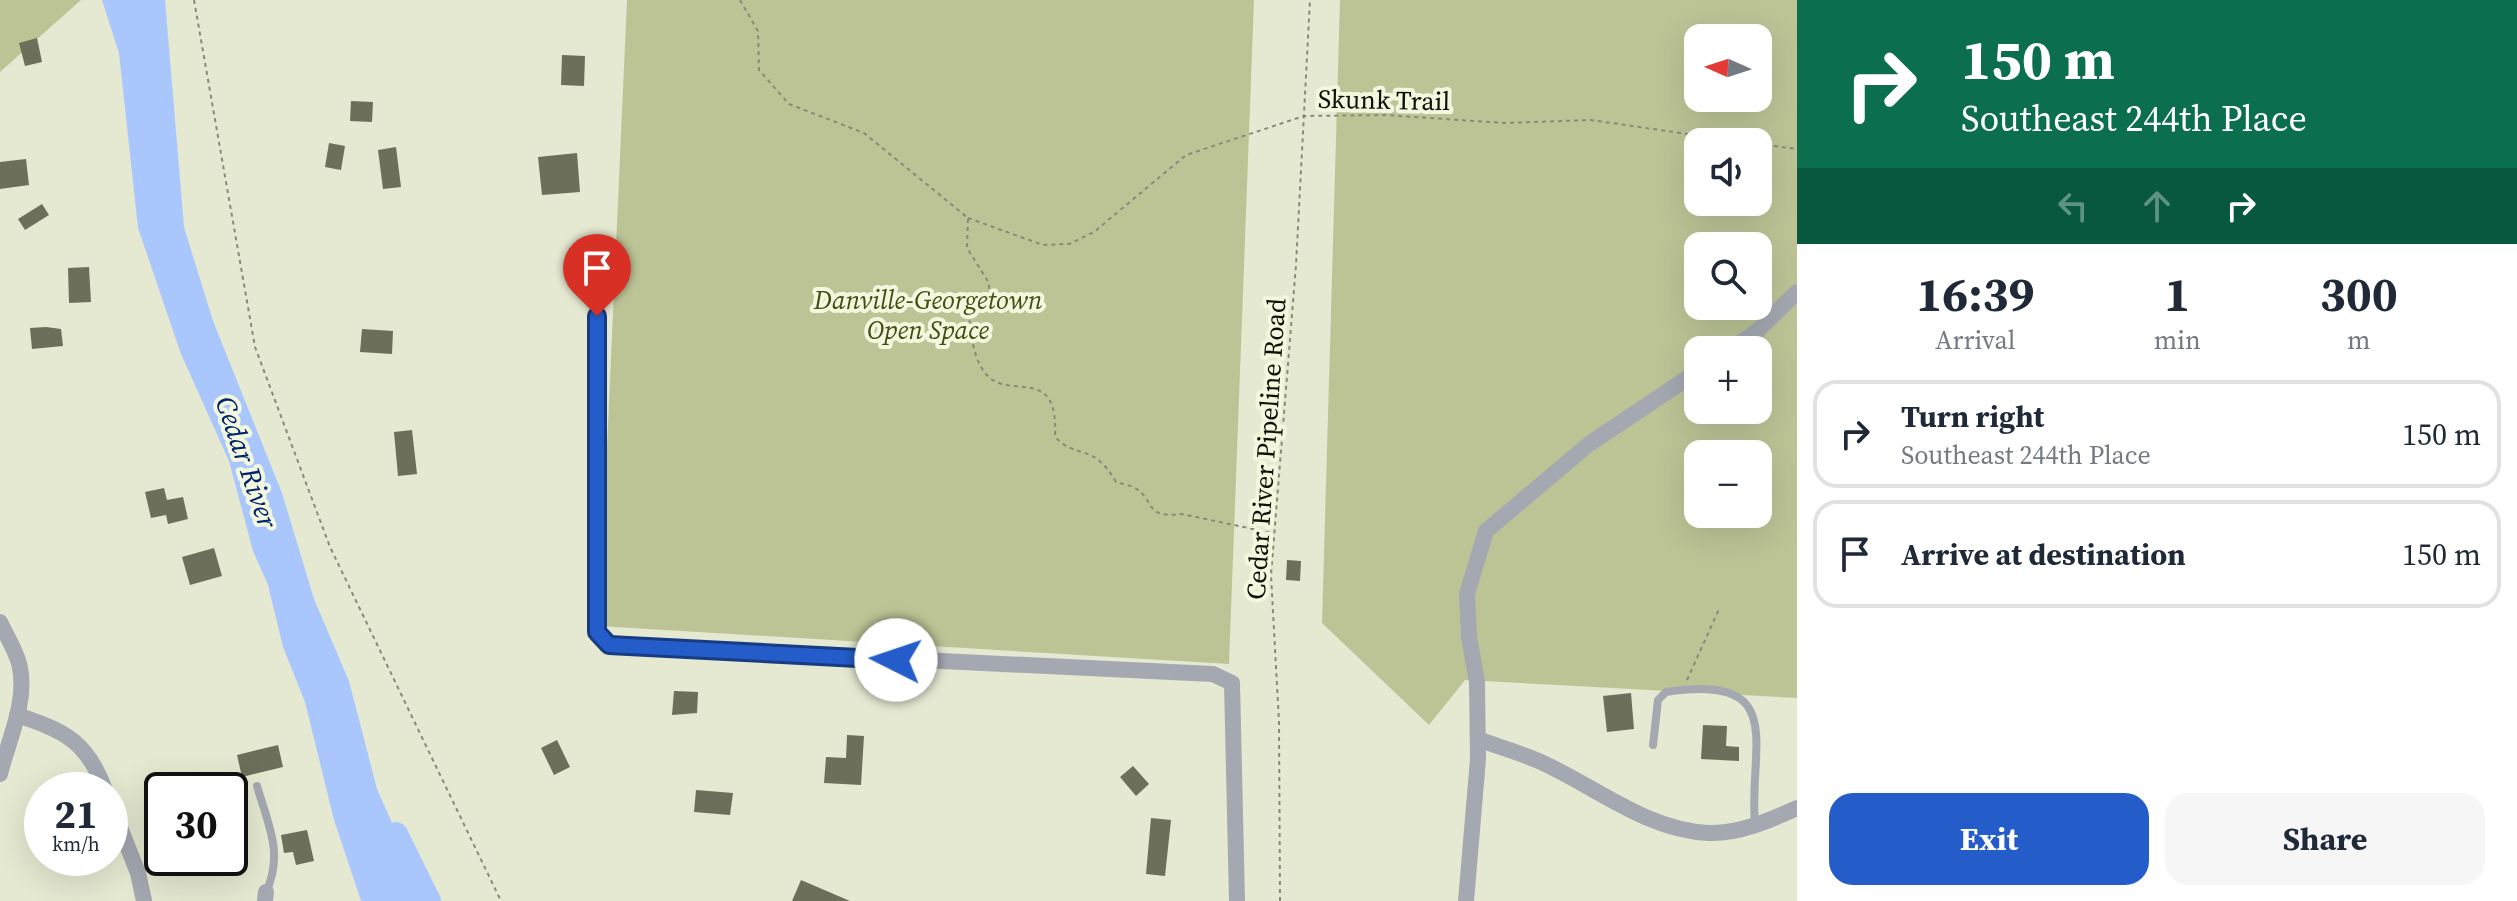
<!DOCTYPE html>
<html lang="en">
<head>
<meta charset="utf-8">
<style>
  :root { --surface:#fff; --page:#f6f6f7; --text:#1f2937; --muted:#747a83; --line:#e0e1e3; --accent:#245dca }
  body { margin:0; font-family:"Source Serif 4",serif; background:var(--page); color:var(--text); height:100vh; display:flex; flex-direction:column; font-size:30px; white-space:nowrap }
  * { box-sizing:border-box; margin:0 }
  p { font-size:26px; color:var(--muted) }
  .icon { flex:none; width:44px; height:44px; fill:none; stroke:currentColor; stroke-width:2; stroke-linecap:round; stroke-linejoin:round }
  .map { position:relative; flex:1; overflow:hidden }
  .drawer { display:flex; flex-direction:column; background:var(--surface); width:720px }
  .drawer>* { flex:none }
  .guide { background:#0b6e4f; color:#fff; overflow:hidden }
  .needle { width:52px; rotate:273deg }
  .tools { position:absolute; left:1684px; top:24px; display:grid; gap:16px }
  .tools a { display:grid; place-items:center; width:88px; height:88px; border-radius:16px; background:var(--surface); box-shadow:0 8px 32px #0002; font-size:40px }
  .speed { position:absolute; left:24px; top:772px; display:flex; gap:16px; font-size:40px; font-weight:700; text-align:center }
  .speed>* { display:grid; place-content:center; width:104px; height:104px; border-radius:50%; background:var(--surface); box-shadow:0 8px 32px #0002; line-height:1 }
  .speed small { font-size:20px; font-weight:400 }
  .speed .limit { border:4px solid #111; border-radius:12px; background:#fff; color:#111 }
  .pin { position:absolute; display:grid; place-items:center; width:68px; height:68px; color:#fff; margin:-82px -34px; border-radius:50% 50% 50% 0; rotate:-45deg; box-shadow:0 0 8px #0007 }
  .pin .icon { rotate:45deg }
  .me { position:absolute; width:88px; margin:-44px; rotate:274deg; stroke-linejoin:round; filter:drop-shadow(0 0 6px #0008) }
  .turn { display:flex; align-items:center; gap:28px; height:168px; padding:0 32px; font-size:36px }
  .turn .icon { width:104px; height:104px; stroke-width:2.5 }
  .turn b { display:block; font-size:56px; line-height:68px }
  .lanes { display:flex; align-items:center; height:76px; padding:0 32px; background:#0003; justify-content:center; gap:40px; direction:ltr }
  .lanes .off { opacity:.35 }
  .eta { display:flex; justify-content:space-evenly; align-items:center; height:136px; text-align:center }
  .eta b { font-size:48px; font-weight:700; line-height:56px }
  .button { display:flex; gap:16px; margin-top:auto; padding:16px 32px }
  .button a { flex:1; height:92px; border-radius:24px; background:var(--accent); color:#fff; font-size:32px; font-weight:700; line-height:92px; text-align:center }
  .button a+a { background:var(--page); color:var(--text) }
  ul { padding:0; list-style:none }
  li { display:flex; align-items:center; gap:24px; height:108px; margin:0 16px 12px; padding:0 16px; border:4px solid var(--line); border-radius:24px }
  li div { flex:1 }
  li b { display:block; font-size:30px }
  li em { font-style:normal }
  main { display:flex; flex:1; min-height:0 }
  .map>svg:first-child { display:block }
  .green { fill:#bcc496; fill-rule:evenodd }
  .water { fill:#a9c7fd }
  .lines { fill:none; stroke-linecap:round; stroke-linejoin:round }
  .river { stroke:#a9c7fd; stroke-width:24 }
  .building { fill:#6c6f5a }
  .path { stroke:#878a79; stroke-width:2; stroke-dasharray:4 4; stroke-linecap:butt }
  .lane { stroke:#a3a8b1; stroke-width:8 }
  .street { stroke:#a3a8b1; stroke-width:16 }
  .route-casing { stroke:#173c83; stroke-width:20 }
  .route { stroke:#245dca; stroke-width:14 }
  .labels { text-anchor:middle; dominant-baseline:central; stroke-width:8; stroke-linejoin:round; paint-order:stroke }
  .street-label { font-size:26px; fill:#0f1008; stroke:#f2f7de }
  .park-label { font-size:26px; font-style:italic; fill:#464c12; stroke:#f2f7de }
  .water-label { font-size:28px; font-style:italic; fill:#00236c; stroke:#f2f7de }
</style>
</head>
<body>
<main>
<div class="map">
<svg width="1797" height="901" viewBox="0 0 1797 901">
  <rect width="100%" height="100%" fill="#e5e9d1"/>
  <g class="green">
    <polygon points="0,0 81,0 0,72"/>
    <polygon points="627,0 1254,0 1229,664 599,626"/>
    <path d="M1340,0H1797V698L1465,680L1429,725L1322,623ZM1698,38H1758V98H1698ZM1698,142H1758V202H1698ZM1698,246H1758V306H1698ZM1698,350H1758V410H1698ZM1698,454H1758V514H1698Z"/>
  </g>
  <polygon class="water" points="102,0 165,0 184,227 213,321 282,493 314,599 349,681 377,789 410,863 417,901 361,901 334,820 305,702 283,647 268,585 253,551 229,461 181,354 138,228 119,53"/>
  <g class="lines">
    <polyline class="river" points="396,834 429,901"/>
  </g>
  <g class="building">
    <polygon points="37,38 42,62 25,66 19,43"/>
    <polygon points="562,55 585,56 584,86 561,85"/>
    <polygon points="351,101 373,102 372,122 350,121"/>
    <polygon points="329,143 345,146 341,170 325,167"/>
    <polygon points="396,147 401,187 383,189 378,150"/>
    <polygon points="577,153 580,192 542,195 538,157"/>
    <polygon points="26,159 29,185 0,189 0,162"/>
    <polygon points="42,204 49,215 25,230 18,219"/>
    <polygon points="89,267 91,302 69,303 68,268"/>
    <polygon points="46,327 61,329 63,346 32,349 30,328"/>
    <polygon points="362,329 393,331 392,354 360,352"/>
    <polygon points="412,430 417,474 398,476 394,432"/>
    <polygon points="164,488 167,500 183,497 188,519 168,524 166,515 151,518 145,492"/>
    <polygon points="214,548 222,576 190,585 182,557"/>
    <polygon points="1287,560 1301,561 1300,581 1286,580"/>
    <polygon points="674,691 698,692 697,713 672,715"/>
    <polygon points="1631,693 1634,729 1607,732 1603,696"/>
    <polygon points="1703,725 1727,726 1726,746 1739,747 1739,761 1701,759"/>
    <polygon points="847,735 864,736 861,785 824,783 826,757 846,758"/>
    <polygon points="557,740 570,767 554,775 541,748"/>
    <polygon points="278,745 283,767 242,777 237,755"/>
    <polygon points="1133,766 1149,784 1136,796 1120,777"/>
    <polygon points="696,790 733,793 730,815 694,812"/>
    <polygon points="1151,818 1171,820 1165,876 1146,874"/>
    <polygon points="307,830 314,861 296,865 293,852 284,853 281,835"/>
    <polygon points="801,880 850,901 792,901"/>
  </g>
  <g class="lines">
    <g class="path">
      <polyline points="194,0 255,347 330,547 501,901"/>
      <path d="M740,0L758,31L759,70L789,104L864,133L968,218L967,248L989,283V294L968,306C970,327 972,358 986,374C1009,402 1059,362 1055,437C1079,461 1092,441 1116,482C1122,484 1130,485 1135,488C1156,500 1143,519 1182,514L1272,533"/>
      <polyline points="1758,144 1797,149"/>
      <polyline points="968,218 1043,245 1069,244 1094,232 1186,155 1304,116 1385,115 1504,123 1591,120 1743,142"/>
      <polyline points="1687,680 1720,607"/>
      <polyline points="1280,901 1279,722 1271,575 1296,265 1310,0"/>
    </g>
    <g class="lane">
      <path d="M1653,745L1658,700L1666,692C1790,673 1748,747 1755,824"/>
      <path d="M257,786C268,824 284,854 266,892"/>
    </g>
    <g class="street">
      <polyline points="597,316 597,632 609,645 1213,674 1232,683 1237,901"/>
      <polyline points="1730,350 1756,332 1797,292"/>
      <path d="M0,622C6,636 18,653 20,668C27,703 8,741 0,774"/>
      <path d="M17,715C65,731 87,741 105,790"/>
      <path d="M1478,739C1499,747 1521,753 1541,762C1596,787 1646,830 1709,833C1739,834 1771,820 1797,808"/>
      <polyline points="110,802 138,873 144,901"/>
      <polyline points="265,901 266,892"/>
      <polyline points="1466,901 1478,759 1477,682 1469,637 1467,594 1486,531 1589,444 1698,371"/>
    </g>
  </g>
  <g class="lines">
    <g class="route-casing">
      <polyline id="route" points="597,316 597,632 609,645 896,660"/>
    </g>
    <use href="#route" class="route"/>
  </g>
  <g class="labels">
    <g class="street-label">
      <text transform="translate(1384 100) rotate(1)">Skunk Trail</text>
      <text transform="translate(1266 449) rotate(-86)">Cedar River Pipeline Road</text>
    </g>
    <g class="park-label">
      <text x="928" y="300">Danville-Georgetown<tspan x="928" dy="30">Open Space</tspan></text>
    </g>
    <g class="water-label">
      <text transform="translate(247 462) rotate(71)">Cedar River</text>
    </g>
  </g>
</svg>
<div class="tools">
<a><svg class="needle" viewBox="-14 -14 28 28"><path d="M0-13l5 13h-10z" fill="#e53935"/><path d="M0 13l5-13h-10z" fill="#747a83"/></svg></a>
<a><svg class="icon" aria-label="sound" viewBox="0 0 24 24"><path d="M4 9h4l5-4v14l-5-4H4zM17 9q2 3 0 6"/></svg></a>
<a><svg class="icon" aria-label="search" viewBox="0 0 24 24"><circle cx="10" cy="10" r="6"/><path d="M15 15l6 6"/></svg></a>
<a>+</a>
<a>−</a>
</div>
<div class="speed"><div>21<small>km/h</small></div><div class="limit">30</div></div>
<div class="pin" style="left:597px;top:316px;background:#d93025"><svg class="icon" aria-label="arrive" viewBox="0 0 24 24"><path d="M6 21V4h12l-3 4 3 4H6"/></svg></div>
<svg class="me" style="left:896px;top:660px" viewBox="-20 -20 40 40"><circle r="19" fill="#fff"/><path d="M0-13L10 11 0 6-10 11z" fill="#245dca"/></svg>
</div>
<section class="drawer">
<div class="guide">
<div class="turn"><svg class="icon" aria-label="right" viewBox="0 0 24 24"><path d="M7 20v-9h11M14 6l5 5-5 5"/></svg><div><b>150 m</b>Southeast 244th Place</div></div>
<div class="lanes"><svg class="icon off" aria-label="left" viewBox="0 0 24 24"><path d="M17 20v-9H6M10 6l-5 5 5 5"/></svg><svg class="icon off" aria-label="ahead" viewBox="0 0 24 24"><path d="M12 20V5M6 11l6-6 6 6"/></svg><svg class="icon" aria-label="right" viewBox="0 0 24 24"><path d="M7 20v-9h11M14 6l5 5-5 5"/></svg></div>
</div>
<div class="eta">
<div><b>16:39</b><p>Arrival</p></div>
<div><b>1</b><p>min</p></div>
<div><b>300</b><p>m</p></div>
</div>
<ul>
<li><svg class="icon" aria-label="right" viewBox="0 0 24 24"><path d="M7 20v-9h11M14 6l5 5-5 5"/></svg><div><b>Turn right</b><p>Southeast 244th Place</p></div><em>150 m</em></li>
<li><svg class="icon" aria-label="arrive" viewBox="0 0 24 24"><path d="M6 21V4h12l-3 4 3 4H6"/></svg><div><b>Arrive at destination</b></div><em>150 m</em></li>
</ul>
<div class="button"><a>Exit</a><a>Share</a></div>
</section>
</main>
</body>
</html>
